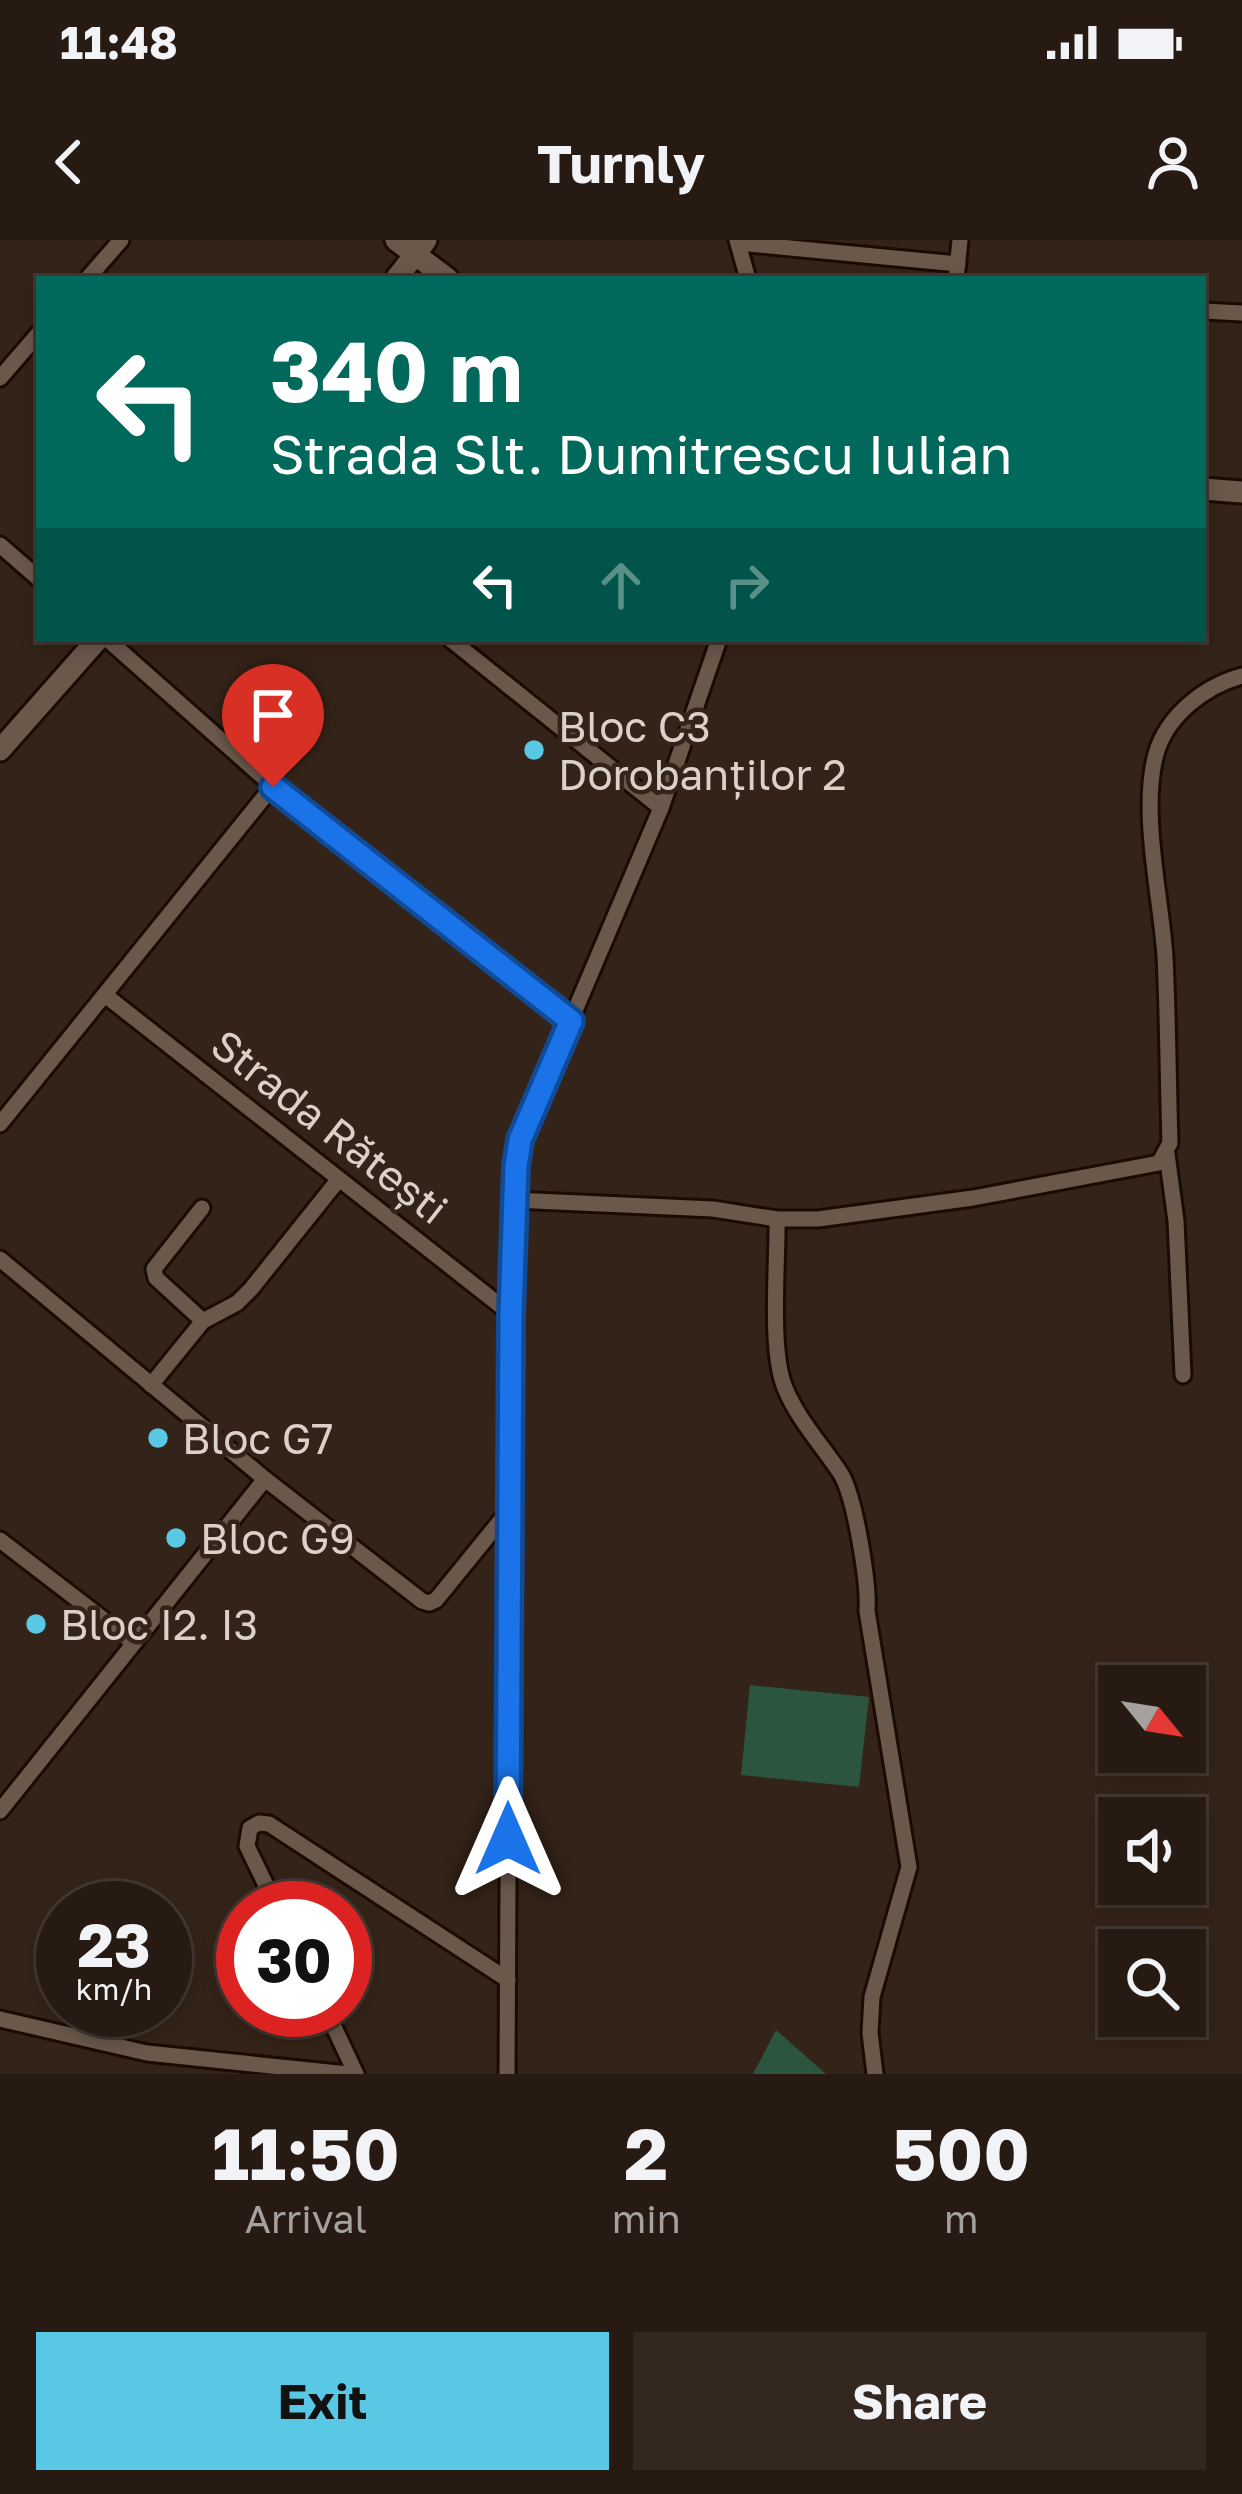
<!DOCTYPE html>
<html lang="en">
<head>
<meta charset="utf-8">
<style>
  :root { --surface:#271a12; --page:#332720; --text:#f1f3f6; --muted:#a4a19f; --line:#433832; --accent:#59c8e5 }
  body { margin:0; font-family:"Golos Text",sans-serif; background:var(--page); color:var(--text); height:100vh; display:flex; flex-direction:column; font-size:45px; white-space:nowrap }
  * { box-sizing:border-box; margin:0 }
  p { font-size:39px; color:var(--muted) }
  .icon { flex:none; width:66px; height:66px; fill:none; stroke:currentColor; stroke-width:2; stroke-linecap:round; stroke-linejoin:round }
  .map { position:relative; height:1834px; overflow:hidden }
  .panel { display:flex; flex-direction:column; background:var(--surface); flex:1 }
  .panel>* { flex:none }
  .guide { position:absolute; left:36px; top:36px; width:1170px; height:366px; border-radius:0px; box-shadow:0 6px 18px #0003,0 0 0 3px var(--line); background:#00695c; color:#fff; overflow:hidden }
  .needle { width:78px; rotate:120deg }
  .buttons { position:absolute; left:1098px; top:1425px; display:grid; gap:24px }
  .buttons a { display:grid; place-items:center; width:108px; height:108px; border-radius:0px; background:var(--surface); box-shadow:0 6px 18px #0003,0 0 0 3px var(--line); font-size:60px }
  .speed { position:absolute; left:36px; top:1641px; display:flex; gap:24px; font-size:60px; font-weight:700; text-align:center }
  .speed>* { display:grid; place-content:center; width:156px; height:156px; border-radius:50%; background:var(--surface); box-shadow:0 6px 18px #0003,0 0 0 3px var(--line); line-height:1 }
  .speed small { font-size:30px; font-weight:400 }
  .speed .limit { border:18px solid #d22; background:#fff; color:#111 }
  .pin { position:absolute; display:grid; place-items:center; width:102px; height:102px; color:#fff; margin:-123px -51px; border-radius:50% 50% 50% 0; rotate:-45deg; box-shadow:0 0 12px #0007 }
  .pin .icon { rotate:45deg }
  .me { position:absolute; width:132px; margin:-66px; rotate:0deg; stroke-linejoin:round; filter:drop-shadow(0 0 9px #0008) }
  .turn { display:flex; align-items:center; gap:42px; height:252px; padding:0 36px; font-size:54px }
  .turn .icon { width:156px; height:156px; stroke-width:2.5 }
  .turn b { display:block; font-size:84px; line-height:102px }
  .lanes { display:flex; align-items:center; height:114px; padding:0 36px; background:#0003; justify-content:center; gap:60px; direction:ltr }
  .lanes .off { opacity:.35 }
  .eta { display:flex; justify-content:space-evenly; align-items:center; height:204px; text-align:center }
  .eta b { font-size:72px; font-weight:700; line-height:84px }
  .action { display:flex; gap:24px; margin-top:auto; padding:24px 36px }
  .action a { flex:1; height:138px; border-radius:0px; background:var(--accent); color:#111; font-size:48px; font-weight:700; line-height:138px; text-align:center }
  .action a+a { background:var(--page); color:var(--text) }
  .status { display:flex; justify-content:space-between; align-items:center; height:84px; padding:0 60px; background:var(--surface); direction:ltr }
  .status svg { height:33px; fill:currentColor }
  header { display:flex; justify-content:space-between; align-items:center; height:156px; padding:0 36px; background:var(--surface); font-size:54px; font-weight:700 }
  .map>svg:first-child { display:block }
  .grass { fill:#2b553e }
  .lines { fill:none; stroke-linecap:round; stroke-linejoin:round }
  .street-casing { stroke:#1b0c03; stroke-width:21 }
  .secondary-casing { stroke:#1b0c03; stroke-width:27 }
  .street { stroke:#6a584b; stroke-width:15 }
  .secondary { stroke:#6a584b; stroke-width:21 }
  .route-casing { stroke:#114b97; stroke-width:30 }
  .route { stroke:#1a73e8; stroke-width:21 }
  .poi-dot { fill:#59c8e5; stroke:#342318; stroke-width:4.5 }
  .labels { text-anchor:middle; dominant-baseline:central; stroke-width:9; stroke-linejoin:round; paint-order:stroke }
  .poi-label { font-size:42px; fill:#dcd1ca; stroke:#342318; text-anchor:start }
  .street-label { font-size:42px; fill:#dcd1ca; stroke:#342318 }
</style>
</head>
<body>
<div class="status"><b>11:48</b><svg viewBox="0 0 49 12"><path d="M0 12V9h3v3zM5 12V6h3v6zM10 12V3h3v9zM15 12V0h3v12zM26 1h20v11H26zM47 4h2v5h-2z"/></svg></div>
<header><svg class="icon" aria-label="back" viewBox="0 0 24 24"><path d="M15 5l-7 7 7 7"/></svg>Turnly<svg class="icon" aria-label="person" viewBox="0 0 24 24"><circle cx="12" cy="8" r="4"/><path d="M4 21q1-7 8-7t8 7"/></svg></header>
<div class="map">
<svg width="1242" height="1834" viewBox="0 0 1242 1834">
  <rect width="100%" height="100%" fill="#342318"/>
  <g class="grass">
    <polygon points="750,1445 869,1457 859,1547 741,1535"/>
    <polygon points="776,1790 826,1834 753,1834"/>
  </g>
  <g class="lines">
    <g class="street-casing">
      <g id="street">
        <polyline points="737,0 748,39"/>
        <polyline points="738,3 958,24"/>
        <polyline points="87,39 121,0"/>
        <polyline points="956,39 960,0"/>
        <polyline points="1203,71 1242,73"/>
        <polyline points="0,138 39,93"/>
        <polyline points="0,305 39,339"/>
        <polyline points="107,399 273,546 571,781"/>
        <polyline points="450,399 661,568"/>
        <polyline points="105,755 511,1074"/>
        <polyline points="0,884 273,546"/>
        <polyline points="1167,914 1176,981 1183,1135"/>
        <path d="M513,960L713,969L777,979H818L973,958L1159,923L1170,903C1168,841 1168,779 1165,717C1161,656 1140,572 1156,514C1167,475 1205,446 1242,436"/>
        <polyline points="202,968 154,1029 156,1038 203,1081"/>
        <path d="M777,979C778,1022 769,1110 785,1148C798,1180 822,1205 841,1234C855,1258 869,1343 867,1371L909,1627L872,1757L870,1793L875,1834"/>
        <polyline points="0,1019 265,1239 422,1361 429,1363 436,1360 510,1269"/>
        <polyline points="151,1145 203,1081 237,1063 251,1049 339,939"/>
        <polyline points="0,1300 134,1403"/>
        <polyline points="0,1571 265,1239"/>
        <polyline points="277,1668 247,1606 250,1588 259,1583 269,1584 508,1740"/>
        <polyline points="326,1770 356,1834"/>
        <polyline points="0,1779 147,1813 348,1834"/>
        <polyline points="507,1834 511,1074 513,960 520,900 661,568 719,399"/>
      </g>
    </g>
    <g class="secondary-casing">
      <g id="secondary">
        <polyline points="396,0 448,39"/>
        <polyline points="396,39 426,0"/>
        <polyline points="1203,249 1242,252"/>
        <polyline points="0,510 98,399"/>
      </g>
    </g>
    <use href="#street" class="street"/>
    <use href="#secondary" class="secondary"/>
  </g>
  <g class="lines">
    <g class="route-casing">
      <polyline id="route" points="273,547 571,781 520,900 516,926 511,1074 508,1599"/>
    </g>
    <use href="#route" class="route"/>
  </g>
  <g class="poi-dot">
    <circle cx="534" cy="510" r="12"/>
    <circle cx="158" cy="1198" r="12"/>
    <circle cx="176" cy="1298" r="12"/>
    <circle cx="36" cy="1384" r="12"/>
  </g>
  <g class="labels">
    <g class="poi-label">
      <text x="558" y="486">Bloc C3<tspan x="558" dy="48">Dorobanților 2</tspan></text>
      <text x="182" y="1198">Bloc G7</text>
      <text x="200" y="1298">Bloc G9</text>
      <text x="60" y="1384">Bloc I2. I3</text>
    </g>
    <g class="street-label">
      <text transform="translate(330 886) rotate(38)">Strada Rătești</text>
    </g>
  </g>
</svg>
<div class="buttons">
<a><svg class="needle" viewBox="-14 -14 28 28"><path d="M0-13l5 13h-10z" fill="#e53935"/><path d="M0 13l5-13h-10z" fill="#a4a19f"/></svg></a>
<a><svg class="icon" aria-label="sound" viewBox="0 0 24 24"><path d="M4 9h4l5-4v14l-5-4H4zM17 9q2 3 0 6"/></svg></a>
<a><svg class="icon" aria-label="search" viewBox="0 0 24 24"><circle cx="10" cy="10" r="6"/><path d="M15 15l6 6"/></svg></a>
</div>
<div class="speed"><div>23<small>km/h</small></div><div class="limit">30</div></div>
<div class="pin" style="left:273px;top:547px;background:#d93025"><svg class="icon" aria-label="arrive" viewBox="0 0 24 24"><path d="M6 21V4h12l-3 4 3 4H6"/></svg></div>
<svg class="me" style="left:508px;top:1599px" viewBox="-20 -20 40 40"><path d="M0-17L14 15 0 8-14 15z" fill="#1a73e8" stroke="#fff" stroke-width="4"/></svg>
<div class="guide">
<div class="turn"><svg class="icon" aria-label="left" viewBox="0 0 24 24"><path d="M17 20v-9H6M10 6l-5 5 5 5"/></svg><div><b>340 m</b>Strada Slt. Dumitrescu Iulian</div></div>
<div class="lanes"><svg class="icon" aria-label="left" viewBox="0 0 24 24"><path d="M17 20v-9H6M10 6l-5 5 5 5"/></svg><svg class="icon off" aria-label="ahead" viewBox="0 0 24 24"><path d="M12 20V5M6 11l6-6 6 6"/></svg><svg class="icon off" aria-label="right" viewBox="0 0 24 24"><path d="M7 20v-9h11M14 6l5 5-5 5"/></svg></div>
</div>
</div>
<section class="panel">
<div class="eta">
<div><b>11:50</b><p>Arrival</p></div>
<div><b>2</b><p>min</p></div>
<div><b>500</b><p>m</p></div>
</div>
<div class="action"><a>Exit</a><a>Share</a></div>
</section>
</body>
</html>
